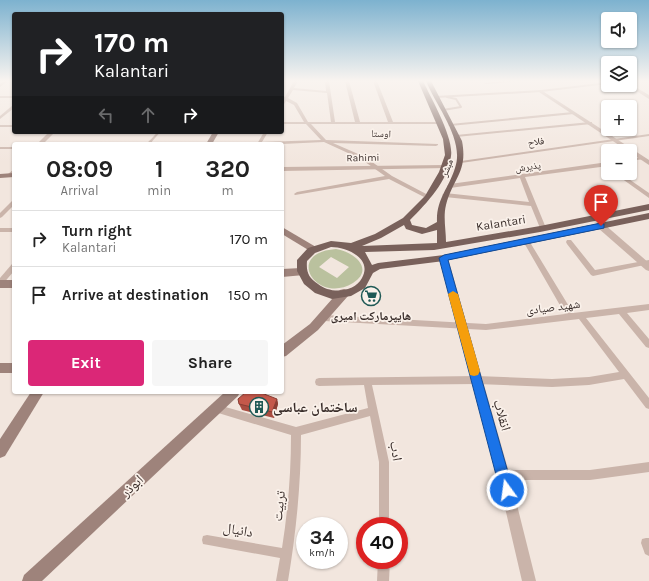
<!DOCTYPE html>
<html lang="en">
<head>
<meta charset="utf-8">
<style>
  :root { --surface:#fff; --page:#f6f6f6; --text:#222; --muted:#767676; --line:#e0e0e0; --accent:#db2777 }
  body { margin:0; font-family:Karla,"Noto Naskh Arabic",sans-serif; background:var(--page); color:var(--text); height:100vh; display:flex; flex-direction:column; font-size:15px; white-space:nowrap }
  * { box-sizing:border-box; margin:0 }
  p { font-size:13px; color:var(--muted) }
  .icon { flex:none; width:22px; height:22px; fill:none; stroke:currentColor; stroke-width:2; stroke-linecap:round; stroke-linejoin:round }
  .map { position:relative; flex:1; overflow:hidden }
  .details { position:absolute; left:12px; top:142px; width:272px; height:252px; display:flex; flex-direction:column; background:var(--surface); border-radius:4px; box-shadow:0 1px 3px #0004 }
  .details>* { flex:none }
  .hud { position:absolute; left:12px; top:12px; width:272px; height:122px; border-radius:4px; box-shadow:0 1px 3px #0004; background:#202124; color:#fff; overflow:hidden }
  .fabs { position:absolute; left:601px; top:12px; display:grid; gap:8px }
  .fabs a { display:grid; place-items:center; width:36px; height:36px; border-radius:4px; background:var(--surface); box-shadow:0 1px 3px #0004; font-size:20px }
  .speed { position:absolute; left:296px; top:517px; display:flex; gap:8px; font-size:20px; font-weight:700; text-align:center }
  .speed>* { display:grid; place-content:center; width:52px; height:52px; border-radius:50%; background:var(--surface); box-shadow:0 1px 3px #0004; line-height:1 }
  .speed small { font-size:10px; font-weight:400 }
  .speed .limit { border:6px solid #d22; background:#fff; color:#111 }
  .pin { position:absolute; display:grid; place-items:center; width:34px; height:34px; color:#fff; margin:-41px -17px; border-radius:50% 50% 50% 0; rotate:-45deg; box-shadow:0 0 4px #0007 }
  .pin .icon { rotate:45deg }
  .me { position:absolute; width:44px; margin:-22px; rotate:346deg; stroke-linejoin:round; filter:drop-shadow(0 0 3px #0008) }
  .turn { display:flex; align-items:center; gap:14px; height:84px; padding:0 16px; font-size:18px }
  .turn .icon { width:52px; height:52px; stroke-width:2.5 }
  .turn b { display:block; font-size:28px; line-height:34px }
  .lanes { display:flex; align-items:center; height:38px; padding:0 16px; background:#0003; justify-content:center; gap:20px; direction:ltr }
  .lanes .off { opacity:.35 }
  .eta { display:flex; justify-content:space-evenly; align-items:center; height:68px; text-align:center }
  .eta b { font-size:24px; font-weight:700; line-height:28px }
  .primary-button { display:flex; gap:8px; margin-top:auto; padding:8px 16px }
  .primary-button a { flex:1; height:46px; border-radius:4px; background:var(--accent); color:#fff; font-size:16px; font-weight:700; line-height:46px; text-align:center }
  .primary-button a+a { background:var(--page); color:var(--text) }
  ul { padding:0; list-style:none }
  li { display:flex; align-items:center; gap:12px; height:56px; padding:0 16px; border-top:1px solid var(--line) }
  li div { flex:1 }
  li b { display:block; font-size:15px }
  li em { font-style:normal }
  .map>svg:first-child { display:block }
  .green { fill:#bac19e; fill-rule:evenodd }
  .lines { fill:none; stroke-linecap:round; stroke-linejoin:round }
  .service-far1 { stroke:#cab4aa; stroke-width:2 }
  .service { stroke:#cab4aa; stroke-width:2.5 }
  .minor { fill:#cab4aa; fill-rule:evenodd }
  .tertiary { fill:#cab4aa; fill-rule:evenodd }
  .secondary { fill:#9e837b; fill-rule:evenodd }
  .primary { fill:#79615b; fill-rule:evenodd }
  .wall { fill:#a94c40 }
  .shaded-wall { fill:#893e34 }
  .building { fill:#c4584a; stroke:#893e34 }
  .route { fill:#1a73e8; stroke:#114b97 }
  .slow { fill:#f59e0b }
  .labels { text-anchor:middle; dominant-baseline:central; stroke-width:3.5; stroke-linejoin:round; paint-order:stroke }
  .far-street-label { font-size:10px; fill:#382c29; stroke:#faf1ea }
  .street-label { font-size:12px; fill:#382c29; stroke:#faf1ea }
  .poi-label { font-size:12px; font-weight:bold; fill:#382c29; stroke:#faf1ea }
  .near-poi-label { font-size:14px; font-weight:bold; fill:#382c29; stroke:#faf1ea; text-anchor:start }
  .near-street-label { font-size:14px; fill:#382c29; stroke:#faf1ea }
</style>
</head>
<body>
<div class="map">
<svg width="649" height="581" viewBox="0 0 649 581">
  <rect width="100%" height="100%" fill="#f2e6de"/>
  <path class="green" d="M336,249C354,252 375,269 353,283C317,305 283,253 336,249ZM331,257L349,267L337,278L319,267Z"/>
  <g class="lines">
    <g class="service-far1">
      <polyline points="443,110 461,107 456,99 447,97"/>
      <polyline points="150,142 159,132"/>
    </g>
    <polyline class="service" points="148,144 151,141"/>
    <g class="minor">
      <polygon points="4,81 8,81 0,87 0,84"/>
      <path d="M294,81H298L294,88L326,91L325,81H329L335,122H355L345,81H349L360,122H388L373,81H377L393,122H441V123L439,124H311L326,140L438,144V145L436,146L333,143L365,157L392,176L430,196V198H426L389,179L295,195L294,194L297,192L385,176L361,159L324,142L282,144H257L264,132H268L262,142L321,140L306,124H282V122H304L294,105L286,101L283,106H282V102L283,99H282V96L285,97ZM293,90L327,93L331,122H308L297,103L288,98Z"/>
      <polygon points="501,81 515,81 513,82 486,84 484,83"/>
      <polygon points="608,82 608,84 541,92 436,98 434,97 436,96 541,90"/>
      <rect x="0" y="96" width="14" height="2"/>
      <polygon points="13,105 14,105 14,108 0,119 0,116"/>
      <polygon points="573,112 574,112 574,114 450,126 448,125 450,124"/>
      <polygon points="590,122 592,122 592,124 456,137 454,136 456,135"/>
      <rect x="0" y="125" width="14" height="2"/>
      <polygon points="649,134 649,136 461,163 459,162 461,161"/>
      <polygon points="38,143 48,143 50,144 38,144"/>
      <rect x="0" y="147" width="14" height="2"/>
      <polygon points="642,157 644,157 644,159 630,161 630,159"/>
      <polygon points="608,162 608,166 525,177 546,228 543,230 540,228 531,206 445,197 442,195 445,193 529,202 520,178 450,188 447,186 450,184"/>
      <polygon points="614,173 620,173 649,193 649,198"/>
      <polygon points="14,200 14,205 2,217 0,218 0,213 12,201"/>
      <rect x="0" y="228" width="14" height="4"/>
      <path d="M524,239H528L573,313L649,304V310L627,313L649,339V348L646,347L619,314L586,318L649,398V409L646,408L624,379L589,385L552,387L477,384L372,385L389,462V526H379V462L370,416L301,435C301,484 296,533 288,581H276L280,558L203,544L202,540L203,536L207,535L282,548C288,510 291,473 291,435L215,412L212,411L211,408L212,405L215,404L296,427L368,408L364,385L319,386L316,385L315,382L316,379L319,378L477,376L552,379L589,377L619,372L579,319L486,330L324,321L321,320L320,318L321,316L324,315L486,324L565,314L523,241Z"/>
      <polygon points="567,240 571,240 595,270 649,260 649,264 593,276 591,275 567,244 566,242"/>
      <polygon points="12,264 14,264 14,271 2,285 0,286 0,278"/>
      <polygon points="649,462 649,472 590,480 503,480 499,479 498,475 499,471 503,470 590,470"/>
      <polygon points="646,538 649,538 649,556 645,554 641,543 642,539"/>
      <polygon points="378,560 390,560 389,581 377,581"/>
    </g>
    <g class="tertiary">
      <polygon points="630,84 649,95 649,99 627,85 630,85"/>
      <polygon points="541,90 649,160 649,165 539,92 539,90"/>
      <polygon points="49,132 55,132 43,144 37,144"/>
      <polygon points="445,165 447,166 447,168 282,171 282,167"/>
      <polygon points="14,169 14,175 11,177 7,177 7,175"/>
      <polygon points="601,223 604,224 649,263 649,271 646,270 598,228 597,226"/>
      <polygon points="444,255 448,258 508,469 536,581 522,581 496,469 440,258"/>
    </g>
    <g class="secondary">
      <polygon points="213,132 219,132 212,144 206,144"/>
      <polygon points="14,173 14,177 0,178 0,174"/>
      <polygon points="282,227 316,247 318,249 316,251 310,251 282,234"/>
      <polygon points="301,268 304,269 306,272 304,275 282,277 282,269"/>
      <rect x="0" y="280" width="14" height="8"/>
      <polygon points="344,289 348,290 349,293 348,296 318,330 286,356 282,357 282,345 310,324 340,290"/>
      <rect x="0" y="363" width="14" height="10"/>
      <polygon points="31,392 44,392 5,456 0,458 0,439"/>
      <polygon points="225,392 240,392 238,396 42,581 22,581 24,575"/>
    </g>
    <path class="primary" d="M418,81H423C431,98 454,138 451,156C448,181 427,203 410,220L412,225L426,228L437,222C436,199 449,188 455,168C465,140 436,106 426,81H431L462,141C468,172 453,178 446,205C443,217 446,230 446,242L540,226L649,204V210L540,232L434,250L365,252L372,265L378,263L444,255L649,213V219L444,261L380,269L373,273L365,288L351,296L332,299L315,293L304,284L297,271V260L308,248L331,241L351,243L375,234L403,218L425,196L439,172L445,155L443,139ZM404,225L406,229L422,234L437,230V243L362,246L381,238ZM331,247C346,247 373,258 362,278C354,293 330,294 318,284C309,278 306,273 307,261L315,253Z"/>
  </g>
  <polygon class="wall" points="277,399 278,404 274,418 242,410 239,404"/>
  <polygon class="shaded-wall" points="277,399 278,404 274,418 272,412"/>
  <polygon class="building" points="246,392 259,392 277,399 272,412 239,404 238,399"/>
  <linearGradient id="sky" x2="0" y2="1"><stop stop-color="#7db2cf"/><stop offset="0.5" stop-color="#f9f4f0"/><stop offset="1" stop-color="#f9f4f0" stop-opacity="0"/></linearGradient>
  <rect width="649" height="162" fill="url(#sky)"/>
  <polygon class="route" points="601,223 604,224 604,228 448,260 513,490 511,494 507,496 502,494 500,490 439,258 444,255"/>
  <polygon class="slow" points="453,291 458,294 480,371 478,375 474,376 470,375 469,371 448,294"/>
  <defs>
    <g id="supermarket-ring" transform="scale(1)"><circle r="9.5" fill="#faf1ea" stroke="#1f5955" stroke-width="1.5"/><path d="M-6-5.5h2.5l.6 2H6L4.5 2H-2.5L-4.4-4H-6ZM-1.5 3.2a1.3 1.3 0 1 0 .1 0ZM3 3.2a1.3 1.3 0 1 0 .1 0Z" fill="#1f5955"/></g>
    <g id="building-ring" transform="scale(1)"><circle r="9.5" fill="#faf1ea" stroke="#1f5955" stroke-width="1.5"/><path d="M-4-6H4V6H1V3H-1V6H-4ZM-2.5-4.3h1.7v1.8h-1.7ZM.8-4.3h1.7v1.8H.8ZM-2.5-1h1.7V.8h-1.7ZM.8-1h1.7V.8H.8Z" fill="#1f5955"/></g>
  </defs>
  <g fill-rule="evenodd">
    <use href="#supermarket-ring" x="371" y="296"/>
    <use href="#building-ring" x="259" y="407"/>
  </g>
  <g class="labels">
    <g class="far-street-label">
      <text transform="translate(381 134) rotate(2)">اوستا</text>
      <text transform="translate(536 142) rotate(-8)">فلاح</text>
      <text transform="translate(363 158) rotate(-1)">Rahimi</text>
      <text transform="translate(528 167) rotate(-8)">پذیرش</text>
      <text transform="translate(447 168) rotate(-68)">مبشر</text>
    </g>
    <g class="street-label">
      <text transform="translate(501 223) rotate(-9)">Kalantari</text>
      <text transform="translate(553 307) rotate(-7)">شهید صیادی</text>
    </g>
    <g class="poi-label">
      <text x="371" y="316">هایپرمارکت امیری</text>
    </g>
    <g class="near-poi-label">
      <text x="273" y="407">ساختمان عباسی</text>
    </g>
    <g class="near-street-label">
      <text transform="translate(502 415) rotate(74)">انقلاب</text>
      <text transform="translate(396 451) rotate(81)">ادب</text>
      <text transform="translate(132 486) rotate(-43)">ابوذر</text>
      <text transform="translate(279 506) rotate(-84)">تربیت</text>
      <text transform="translate(238 530) rotate(10)">دانیال</text>
    </g>
  </g>
</svg>
<div class="fabs">
<a><svg class="icon" aria-label="sound" viewBox="0 0 24 24"><path d="M4 9h4l5-4v14l-5-4H4zM17 9q2 3 0 6"/></svg></a>
<a><svg class="icon" aria-label="layers" viewBox="0 0 24 24"><path d="M12 4l9 5-9 5-9-5zM3 14l9 5 9-5"/></svg></a>
<a>+</a>
<a>−</a>
</div>
<div class="speed"><div>34<small>km/h</small></div><div class="limit">40</div></div>
<div class="pin" style="left:601px;top:226px;background:#d93025"><svg class="icon" aria-label="arrive" viewBox="0 0 24 24"><path d="M6 21V4h12l-3 4 3 4H6"/></svg></div>
<svg class="me" style="left:507px;top:490px" viewBox="-20 -20 40 40"><circle r="17" fill="#1a73e8" stroke="#fff" stroke-width="3"/><path d="M0-11L8 9 0 5-8 9z" fill="#fff"/></svg>
<div class="hud">
<div class="turn"><svg class="icon" aria-label="right" viewBox="0 0 24 24"><path d="M7 20v-9h11M14 6l5 5-5 5"/></svg><div><b>170 m</b>Kalantari</div></div>
<div class="lanes"><svg class="icon off" aria-label="left" viewBox="0 0 24 24"><path d="M17 20v-9H6M10 6l-5 5 5 5"/></svg><svg class="icon off" aria-label="ahead" viewBox="0 0 24 24"><path d="M12 20V5M6 11l6-6 6 6"/></svg><svg class="icon" aria-label="right" viewBox="0 0 24 24"><path d="M7 20v-9h11M14 6l5 5-5 5"/></svg></div>
</div>
<section class="details">
<div class="eta">
<div><b>08:09</b><p>Arrival</p></div>
<div><b>1</b><p>min</p></div>
<div><b>320</b><p>m</p></div>
</div>
<ul>
<li><svg class="icon" aria-label="right" viewBox="0 0 24 24"><path d="M7 20v-9h11M14 6l5 5-5 5"/></svg><div><b>Turn right</b><p>Kalantari</p></div><em>170 m</em></li>
<li><svg class="icon" aria-label="arrive" viewBox="0 0 24 24"><path d="M6 21V4h12l-3 4 3 4H6"/></svg><div><b>Arrive at destination</b></div><em>150 m</em></li>
</ul>
<div class="primary-button"><a>Exit</a><a>Share</a></div>
</section>
</div>
</body>
</html>
